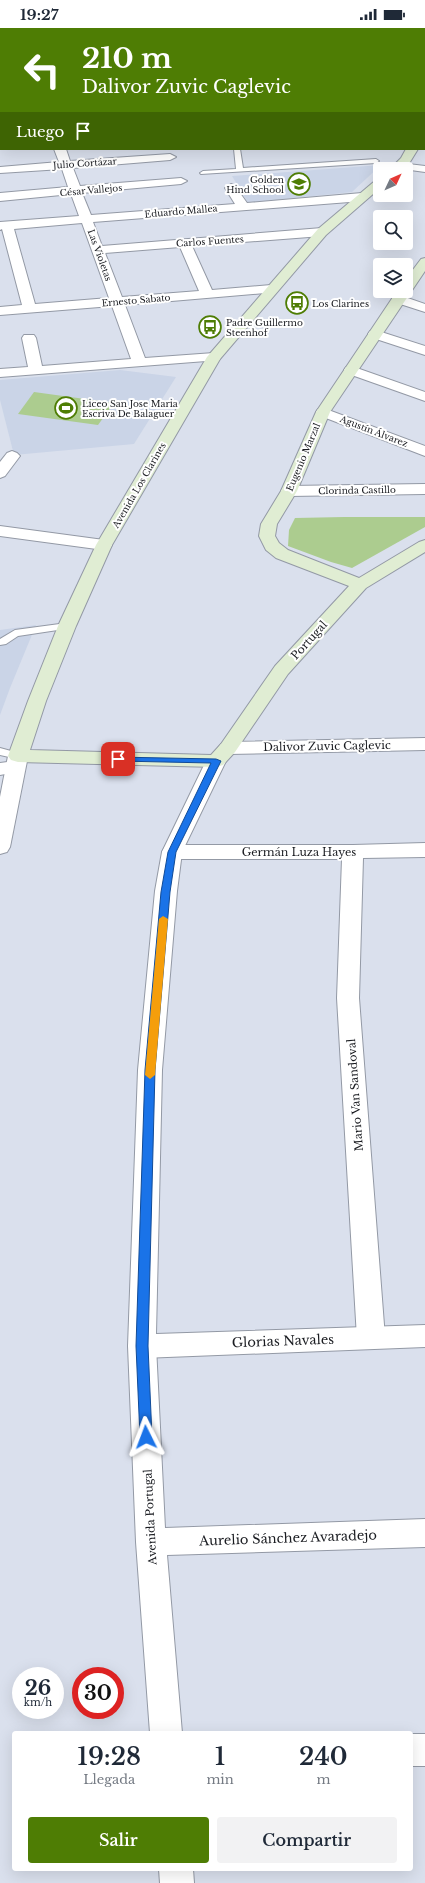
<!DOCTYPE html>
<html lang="es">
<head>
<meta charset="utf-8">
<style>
  :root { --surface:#fff; --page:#f2f2f3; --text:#1f2937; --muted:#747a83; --accent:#4e7d04 }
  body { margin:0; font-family:"Libre Baskerville",serif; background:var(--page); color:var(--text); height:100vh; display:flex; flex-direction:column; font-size:15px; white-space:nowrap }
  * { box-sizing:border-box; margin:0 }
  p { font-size:13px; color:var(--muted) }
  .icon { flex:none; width:22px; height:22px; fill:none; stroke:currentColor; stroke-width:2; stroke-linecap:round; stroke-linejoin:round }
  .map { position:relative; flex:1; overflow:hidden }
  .details { position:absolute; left:12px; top:1703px; width:401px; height:140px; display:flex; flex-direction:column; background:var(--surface); border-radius:4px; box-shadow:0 4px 16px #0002 }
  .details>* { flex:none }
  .hud { position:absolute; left:0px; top:0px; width:425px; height:122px; box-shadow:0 4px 16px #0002; background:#4e7d04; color:#fff; overflow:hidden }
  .needle { width:26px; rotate:46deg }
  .controls { position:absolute; left:373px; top:134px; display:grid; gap:8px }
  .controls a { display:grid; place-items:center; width:40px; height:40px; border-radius:4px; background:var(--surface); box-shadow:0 4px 16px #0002; font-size:20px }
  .speed { position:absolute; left:12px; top:1639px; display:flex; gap:8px; font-size:20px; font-weight:700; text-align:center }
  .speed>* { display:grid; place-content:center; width:52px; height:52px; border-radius:50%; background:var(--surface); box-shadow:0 4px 16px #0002; line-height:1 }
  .speed small { font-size:10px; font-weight:400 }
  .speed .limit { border:6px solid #d22; background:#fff; color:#111 }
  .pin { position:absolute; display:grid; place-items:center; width:34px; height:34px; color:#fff; margin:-17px; border-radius:8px; box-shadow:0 2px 6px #0006 }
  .me { position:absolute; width:44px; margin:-22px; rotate:357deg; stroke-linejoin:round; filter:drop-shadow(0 0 3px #0008) }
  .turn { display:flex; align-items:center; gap:14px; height:84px; padding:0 16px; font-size:18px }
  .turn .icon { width:52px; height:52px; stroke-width:2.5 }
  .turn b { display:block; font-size:28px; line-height:34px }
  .then { display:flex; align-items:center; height:38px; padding:0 16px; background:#0003; gap:8px; font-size:15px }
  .eta { display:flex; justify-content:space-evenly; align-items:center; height:68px; text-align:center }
  .eta b { font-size:24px; font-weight:600; line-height:28px }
  .cta { display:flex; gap:8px; margin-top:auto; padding:8px 16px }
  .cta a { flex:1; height:46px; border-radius:4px; background:var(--accent); color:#fff; font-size:16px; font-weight:600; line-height:46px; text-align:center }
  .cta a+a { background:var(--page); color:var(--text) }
  .status { display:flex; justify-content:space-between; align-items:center; height:28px; padding:0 20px; background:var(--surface); direction:ltr }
  .status svg { height:11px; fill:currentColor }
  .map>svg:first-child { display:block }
  .built { fill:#cad4e7 }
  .green { fill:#accc8f }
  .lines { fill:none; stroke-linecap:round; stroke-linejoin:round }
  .service-casing { stroke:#9399a5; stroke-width:2 }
  .minor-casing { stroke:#9399a5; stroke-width:2 }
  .tertiary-casing { stroke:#9399a5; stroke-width:2 }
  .secondary-casing { stroke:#9399a5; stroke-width:2 }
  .service { fill:#fff; fill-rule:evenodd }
  .minor { fill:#fff; fill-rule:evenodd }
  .tertiary { fill:#fff; fill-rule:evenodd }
  .secondary { fill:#e0edd3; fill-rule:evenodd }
  .route { fill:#1a73e8; stroke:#114b97 }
  .slow { fill:#f59e0b }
  .labels { text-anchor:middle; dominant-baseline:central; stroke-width:4; stroke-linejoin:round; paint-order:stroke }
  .far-street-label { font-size:9px; fill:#1a1c21; stroke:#fff }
  .far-poi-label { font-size:9px; fill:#1a1c21; stroke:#fff; text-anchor:start }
  .street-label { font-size:11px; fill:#1a1c21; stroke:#fff }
  .near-street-label { font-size:13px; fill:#1a1c21; stroke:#fff }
</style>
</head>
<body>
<div class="status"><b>19:27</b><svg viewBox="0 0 49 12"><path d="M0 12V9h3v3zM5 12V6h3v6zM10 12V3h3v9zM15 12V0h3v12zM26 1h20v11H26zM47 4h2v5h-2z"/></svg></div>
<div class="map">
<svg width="425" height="1855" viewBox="0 0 425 1855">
  <rect width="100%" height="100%" fill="#dae0ed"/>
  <g class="built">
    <polygon points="381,137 352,164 248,175 232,148"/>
    <polygon points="120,342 176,349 134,416 14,427 0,372 0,352"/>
    <polygon points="36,597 10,660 0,687 0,602"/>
  </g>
  <g class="green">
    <polygon points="34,364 114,375 98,397 18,386"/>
    <polygon points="344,489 425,489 425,499 352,540 331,534 288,518 289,502 295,490"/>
  </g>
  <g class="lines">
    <g class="service-casing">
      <g id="service">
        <rect x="424" y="30" width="1" height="4"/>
        <rect x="424" y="48" width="1" height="4"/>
        <rect x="424" y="65" width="1" height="4"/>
        <rect x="424" y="105" width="1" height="4"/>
        <polygon points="234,121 240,121 243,140 376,131 379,133 376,135 201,146 200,145 203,143 236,141"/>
        <polygon points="67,595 71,596 72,598 71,600 18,608 6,616 0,617 0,611 15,602"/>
        <polygon points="0,720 22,726 24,728 18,731 0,727"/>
      </g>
    </g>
    <g class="minor-casing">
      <g id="minor">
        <polygon points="84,0 94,0 83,1"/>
        <polygon points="210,0 220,0 221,1 211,1"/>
        <polygon points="229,0 260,0 228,1"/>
        <rect x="424" y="6" width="1" height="6"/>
        <rect x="0" y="59" width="1" height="6"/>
        <rect x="0" y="86" width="1" height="6"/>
        <rect x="0" y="113" width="1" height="6"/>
        <path d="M54,121H66L70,133L170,126L176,129L170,132L73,140L80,158L181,150L187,153L181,156L82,165L91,187L235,176L225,160L231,156L235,158L247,175L362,165L368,169L362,173L93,194L102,218L322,200L328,204L322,208L192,218L212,262L271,257L276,258L278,261L276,264L125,277L145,330L214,325L219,326L221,329L219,332L0,349V341L28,339L22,310L24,307H34L36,310L42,338L131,331L112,278L0,287V279L22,277L2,201L0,202V194L79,188L71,166L0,173V165L68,159L62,141L0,145V139L59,134ZM82,195L109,270L35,276L14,201ZM180,219L199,263L122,269L105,225Z"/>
        <polygon points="399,267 425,276 425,284 394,274 392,271 394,268"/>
        <polygon points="375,302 425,318 425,327 370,309 368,306 370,303"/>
        <polygon points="351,338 425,364 425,373 346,345 344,342 346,339"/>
        <polygon points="323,380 425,418 425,428 318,387 316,384 318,381"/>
        <polygon points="12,423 17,425 20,428 5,448 0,450 0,434 7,425"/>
        <polygon points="425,456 425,466 289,468 283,466 281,463 283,460 289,458"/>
        <polygon points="425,710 425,722 228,726 221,724 218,720 221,716 228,714"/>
        <polygon points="15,733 22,735 25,739 22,743 0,747 0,735"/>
        <polygon points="425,815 425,829 363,830 359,970 385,1310 381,1318 371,1321 361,1318 357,1310 337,970 342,831 172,831 165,829 162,824 165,819 172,817 353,817"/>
        <polygon points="142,1306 152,1310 156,1318 165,1500 425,1491 425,1519 167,1527 182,1705 150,1705 136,1514 128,1318 132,1310"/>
        <rect x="411" y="1706" width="14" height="32"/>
        <polygon points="159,1841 193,1841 194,1855 160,1855"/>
      </g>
    </g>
    <g class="tertiary-casing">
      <g id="tertiary">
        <polygon points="400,135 425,138 425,144 396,140 394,138"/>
        <polygon points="0,498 104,512 110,514 112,517 110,520 104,522 0,508"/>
        <polygon points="18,722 25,724 28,728 10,819 7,824 0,826 0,769 8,728 11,724"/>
        <polygon points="216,727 223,729 226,733 182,824 177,863 162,1042 156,1306 425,1297 425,1319 142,1330 132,1326 128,1318 138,1042 155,863 162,824 206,733 209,729"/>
      </g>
    </g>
    <g class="secondary-casing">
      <g id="secondary">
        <rect x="373" y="0" width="10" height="1"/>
        <polygon points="406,121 418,121 410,134 403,141 390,141 401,130"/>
        <polygon points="380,151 380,160 326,207 220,331 112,517 76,598 46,673 30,722 211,727 221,716 275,638 349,558 276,530 266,522 259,508 261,496 281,463 316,384 397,263 406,263 406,251 421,231 425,230 425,243 330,384 297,463 277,496 275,508 279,515 288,522 359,550 419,514 425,512 425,524 366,560 288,646 235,724 223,737 216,739 18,734 11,732 8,728 28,673 58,598 96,517 207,329 318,201 376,152"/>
      </g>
    </g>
    <use href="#service" class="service"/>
    <use href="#minor" class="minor"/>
    <use href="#tertiary" class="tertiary"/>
    <use href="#secondary" class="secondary"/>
  </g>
  <polygon class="route" points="115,729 216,731 221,733 176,824 170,864 155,1042 148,1318 152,1409 150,1412 146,1414 142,1412 140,1409 136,1318 145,1042 161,864 168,824 211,735 118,733 115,733"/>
  <polygon class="slow" points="163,888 168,891 155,1047 150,1051 145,1047 159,891"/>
  <defs>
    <g id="school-ring" transform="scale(1.15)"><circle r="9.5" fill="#fff" stroke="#4e7d04" stroke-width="1.5"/><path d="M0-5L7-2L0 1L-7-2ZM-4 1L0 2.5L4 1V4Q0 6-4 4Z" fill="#4e7d04"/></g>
    <g id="bus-ring" transform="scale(1.15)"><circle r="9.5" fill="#fff" stroke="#4e7d04" stroke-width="1.5"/><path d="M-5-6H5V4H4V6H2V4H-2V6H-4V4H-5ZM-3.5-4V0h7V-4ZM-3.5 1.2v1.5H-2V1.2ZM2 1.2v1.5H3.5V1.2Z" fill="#4e7d04"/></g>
    <g id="stadium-ring" transform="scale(1.15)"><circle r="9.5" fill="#fff" stroke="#4e7d04" stroke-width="1.5"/><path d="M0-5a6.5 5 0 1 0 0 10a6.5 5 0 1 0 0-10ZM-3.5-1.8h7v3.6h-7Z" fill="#4e7d04"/></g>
  </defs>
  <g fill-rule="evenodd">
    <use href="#school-ring" x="299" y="156"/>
    <use href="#bus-ring" x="297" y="275"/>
    <use href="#bus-ring" x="210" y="299"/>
    <use href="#stadium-ring" x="66" y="380"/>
  </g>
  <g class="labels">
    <g class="far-street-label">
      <text transform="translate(85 135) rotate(-4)">Julio Cortázar</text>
      <text transform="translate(91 162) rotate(-5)">César Vallejos</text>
      <text transform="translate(181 183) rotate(-5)">Eduardo Mallea</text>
      <text transform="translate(210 213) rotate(-4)">Carlos Fuentes</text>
      <text transform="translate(100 227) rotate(70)">Las Violetas</text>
      <text transform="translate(136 272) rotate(-5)">Ernesto Sabato</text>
      <text transform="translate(374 403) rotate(21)">Agustín Álvarez</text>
      <text transform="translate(303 429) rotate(-67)">Eugenio Marzal</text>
      <text transform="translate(139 457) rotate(-60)">Avenida Los Clarines</text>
      <text transform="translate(357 462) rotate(-1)">Clorinda Castillo</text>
    </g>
    <g class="far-poi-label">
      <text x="284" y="151" text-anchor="end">Golden<tspan x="284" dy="10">Hind School</tspan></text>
      <text x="312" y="275">Los Clarines</text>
      <text x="226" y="294">Padre Guillermo<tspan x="226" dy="10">Steenhof</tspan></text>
      <text x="82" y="375">Liceo San Jose Maria<tspan x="82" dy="10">Escriva De Balaguer</tspan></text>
    </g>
    <g class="street-label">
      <text transform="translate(309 612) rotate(-48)">Portugal</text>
      <text transform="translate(327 718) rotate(-1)">Dalivor Zuvic Caglevic</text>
      <text x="299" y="824">Germán Luza Hayes</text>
      <text transform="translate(355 1067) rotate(-94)">Mario Van Sandoval</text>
      <text transform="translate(150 1489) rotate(-93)">Avenida Portugal</text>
    </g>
    <g class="near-street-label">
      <text transform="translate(283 1313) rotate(-2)">Glorias Navales</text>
      <text transform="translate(288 1510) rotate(-2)">Aurelio Sánchez Avaradejo</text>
    </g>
  </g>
</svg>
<div class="controls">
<a><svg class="needle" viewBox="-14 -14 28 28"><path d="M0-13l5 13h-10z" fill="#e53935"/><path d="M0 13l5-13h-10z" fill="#747a83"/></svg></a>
<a><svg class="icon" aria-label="search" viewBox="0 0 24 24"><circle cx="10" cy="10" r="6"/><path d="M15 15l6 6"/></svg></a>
<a><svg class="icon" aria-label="layers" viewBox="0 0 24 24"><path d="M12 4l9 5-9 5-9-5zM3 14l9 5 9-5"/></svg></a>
</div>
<div class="speed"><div>26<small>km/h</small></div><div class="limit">30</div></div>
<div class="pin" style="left:118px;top:731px;background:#d93025"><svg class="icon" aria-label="arrive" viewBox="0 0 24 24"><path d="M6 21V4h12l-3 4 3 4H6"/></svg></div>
<svg class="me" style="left:146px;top:1409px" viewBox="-20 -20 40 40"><path d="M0-17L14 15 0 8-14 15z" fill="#1a73e8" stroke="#fff" stroke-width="4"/></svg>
<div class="hud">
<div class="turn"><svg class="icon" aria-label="left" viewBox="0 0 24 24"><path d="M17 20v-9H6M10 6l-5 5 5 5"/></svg><div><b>210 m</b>Dalivor Zuvic Caglevic</div></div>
<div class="then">Luego<svg class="icon" aria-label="arrive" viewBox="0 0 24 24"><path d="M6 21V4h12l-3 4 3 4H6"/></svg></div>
</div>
<section class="details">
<div class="eta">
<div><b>19:28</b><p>Llegada</p></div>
<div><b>1</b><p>min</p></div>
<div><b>240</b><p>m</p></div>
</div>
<div class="cta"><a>Salir</a><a>Compartir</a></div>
</section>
</div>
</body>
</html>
